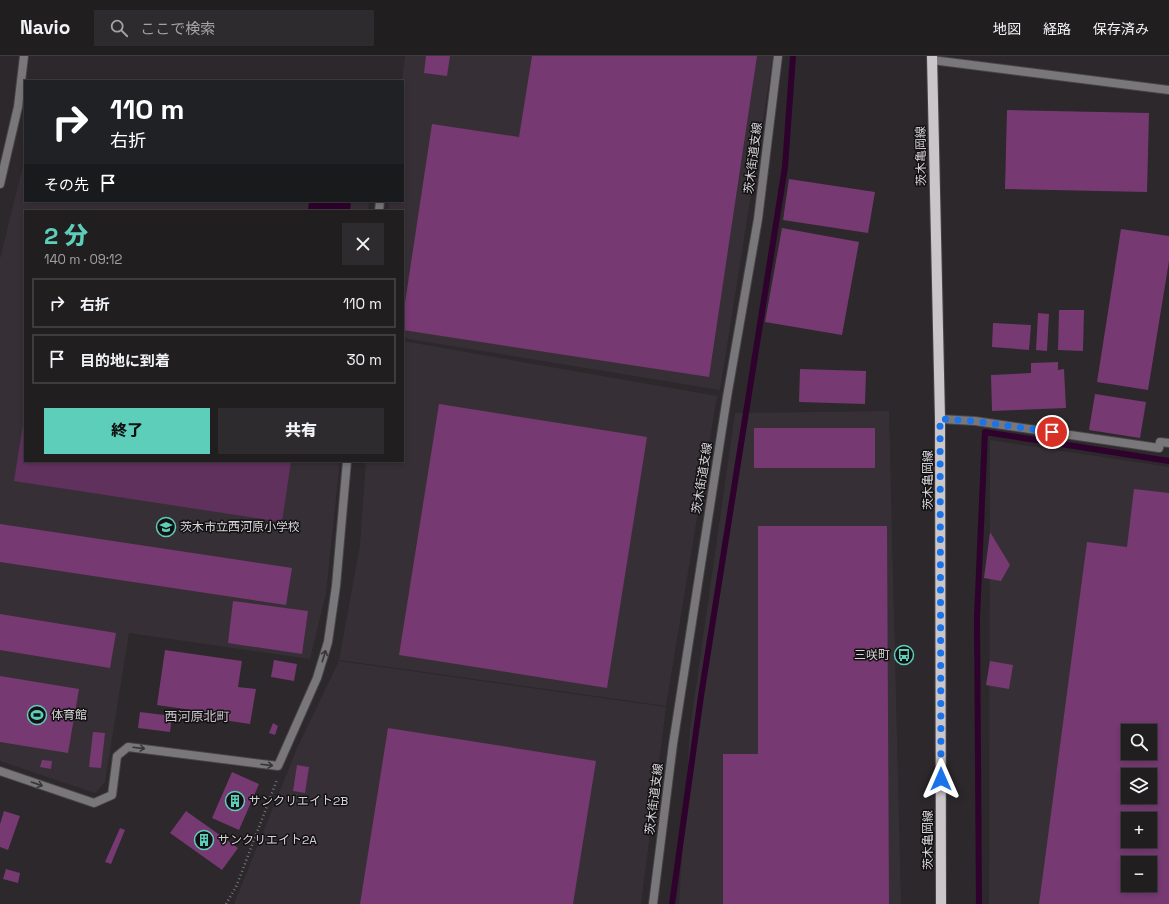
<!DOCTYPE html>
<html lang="ja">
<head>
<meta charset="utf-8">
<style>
  :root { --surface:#211e20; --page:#2d2b2d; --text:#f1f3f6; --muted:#a2a2a5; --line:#3e3c3e; --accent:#5dceb9 }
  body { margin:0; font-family:"Space Grotesk","Noto Sans JP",sans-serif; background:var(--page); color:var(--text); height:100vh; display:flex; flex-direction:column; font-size:15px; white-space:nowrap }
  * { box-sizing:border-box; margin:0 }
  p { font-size:13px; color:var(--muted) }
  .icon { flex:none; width:22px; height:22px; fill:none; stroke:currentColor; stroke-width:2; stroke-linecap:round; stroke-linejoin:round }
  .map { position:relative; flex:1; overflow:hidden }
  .details { position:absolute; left:24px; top:154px; width:380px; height:252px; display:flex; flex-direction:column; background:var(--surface); border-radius:0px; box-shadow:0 2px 6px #0003,0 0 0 1px var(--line) }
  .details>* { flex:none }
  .hud { position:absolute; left:24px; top:24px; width:380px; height:122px; border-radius:0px; box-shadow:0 2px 6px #0003,0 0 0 1px var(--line); background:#202124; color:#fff; overflow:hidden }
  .fabs { position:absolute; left:1121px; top:668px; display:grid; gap:8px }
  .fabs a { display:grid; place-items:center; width:36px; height:36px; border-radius:0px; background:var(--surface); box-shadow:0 2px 6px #0003,0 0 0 1px var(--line); font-size:20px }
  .pin { position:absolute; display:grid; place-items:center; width:34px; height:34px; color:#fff; margin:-17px; border:2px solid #fff; border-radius:50%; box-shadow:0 1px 4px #0007 }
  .me { position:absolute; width:44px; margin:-22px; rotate:0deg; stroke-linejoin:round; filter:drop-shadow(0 0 3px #0008) }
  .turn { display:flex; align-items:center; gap:14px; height:84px; padding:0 20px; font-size:18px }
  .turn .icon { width:52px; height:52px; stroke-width:2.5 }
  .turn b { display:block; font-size:28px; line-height:34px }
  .then { display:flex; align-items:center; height:38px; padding:0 20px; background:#0003; gap:8px; font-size:15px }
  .round { display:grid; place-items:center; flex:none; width:42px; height:42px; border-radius:0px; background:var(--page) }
  .headline { display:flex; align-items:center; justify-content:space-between; height:68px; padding:0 20px }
  h1 { font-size:24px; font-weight:800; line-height:30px; color:var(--accent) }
  .button { display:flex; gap:8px; margin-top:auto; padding:8px 20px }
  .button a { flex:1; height:46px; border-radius:0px; background:var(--accent); color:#111; font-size:16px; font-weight:800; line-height:46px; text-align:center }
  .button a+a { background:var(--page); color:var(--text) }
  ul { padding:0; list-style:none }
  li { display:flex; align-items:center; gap:12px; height:50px; margin:0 8px 6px; padding:0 12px; border:2px solid var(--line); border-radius:0px }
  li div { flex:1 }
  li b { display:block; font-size:15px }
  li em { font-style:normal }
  header { display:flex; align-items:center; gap:24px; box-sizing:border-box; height:56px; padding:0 20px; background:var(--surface); border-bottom:1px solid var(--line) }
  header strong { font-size:19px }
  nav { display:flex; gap:22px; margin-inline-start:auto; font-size:14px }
  .search { width:280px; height:36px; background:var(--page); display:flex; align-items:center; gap:10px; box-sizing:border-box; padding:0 14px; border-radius:0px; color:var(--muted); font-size:15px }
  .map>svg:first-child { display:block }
  .built { fill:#372f36; fill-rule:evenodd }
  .green { fill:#61315e }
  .water { fill:#2e022d }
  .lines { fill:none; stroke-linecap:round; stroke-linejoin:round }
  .stream { stroke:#2e022d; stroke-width:6 }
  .building { fill:#763972; fill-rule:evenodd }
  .minor-casing { stroke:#474447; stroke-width:10 }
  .primary-casing { stroke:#474447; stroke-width:12 }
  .path { stroke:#797679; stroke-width:2.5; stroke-dasharray:1 3; stroke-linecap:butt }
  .minor { stroke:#797779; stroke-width:8 }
  .primary { stroke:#cac6ca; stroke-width:10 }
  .oneway { stroke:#373537 }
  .route { stroke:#1a73e8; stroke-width:7; stroke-dasharray:0 12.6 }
  .labels { text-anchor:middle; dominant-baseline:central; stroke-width:3; stroke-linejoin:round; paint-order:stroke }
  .street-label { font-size:12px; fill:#d7d5d7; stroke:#131113 }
  .poi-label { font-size:12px; fill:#d7d5d7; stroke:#131113; text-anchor:start }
  .neighbourhood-label { font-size:13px; fill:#cac5ca; stroke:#131113 }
</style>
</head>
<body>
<header>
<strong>Navio</strong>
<div class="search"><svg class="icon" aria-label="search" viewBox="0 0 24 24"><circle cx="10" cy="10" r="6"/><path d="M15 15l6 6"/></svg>ここで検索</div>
<nav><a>地図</a><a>経路</a><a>保存済み</a></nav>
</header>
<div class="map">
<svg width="1169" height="848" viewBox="0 0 1169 848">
  <rect width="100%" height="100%" fill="#2c282b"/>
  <g class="built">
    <polygon points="405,0 773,0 720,334 403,282 403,155 388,155 389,145 403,145 402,25"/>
    <polygon points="25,101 25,145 369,145 368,155 25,155 25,405 340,405 326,537 310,603 129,577 105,726 95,737 0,705 0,203"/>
    <polygon points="403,285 717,340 666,650 339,604 360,489 366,405 403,405"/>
    <polygon points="889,355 901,848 679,848 690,673 735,357"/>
    <path d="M990,384L1169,411V848H989ZM1128,675H1150V697H1128ZM1128,719H1150V741H1128ZM1128,763H1150V785H1128ZM1128,807H1150V829H1128Z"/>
    <polygon points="339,605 666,651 641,848 234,848 298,690"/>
  </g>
  <polygon class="green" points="25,356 25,405 291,405 282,466 14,425"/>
  <polygon class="water" points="309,145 351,145 350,155 308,155"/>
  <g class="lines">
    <g class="stream">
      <polyline points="672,848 701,640 785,111 793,0"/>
      <polyline points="979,848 977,562 985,376 1169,405"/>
    </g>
  </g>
  <g class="building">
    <polygon points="426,0 450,0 447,20 424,17"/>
    <polygon points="532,0 757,0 709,321 403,274 403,260 432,68 519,81"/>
    <polygon points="1007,54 1149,57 1147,136 1005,133"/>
    <polygon points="789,123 875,136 868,177 783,164"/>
    <polygon points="782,172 859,186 842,279 765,266"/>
    <polygon points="1121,173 1169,180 1169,205 1148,334 1097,326"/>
    <polygon points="1059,254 1084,254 1083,295 1058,294"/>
    <polygon points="1038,257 1049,258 1047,295 1036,294"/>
    <polygon points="993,267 1031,269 1029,294 992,291"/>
    <polygon points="1058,306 1058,314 1064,313 1066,352 992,355 991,319 1031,317 1031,307"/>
    <polygon points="800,313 866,315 865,348 799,346"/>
    <polygon points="1095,338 1146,346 1140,382 1089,374"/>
    <polygon points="439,348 647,381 607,632 399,599"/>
    <rect x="754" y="372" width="121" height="40"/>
    <path d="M1134,433L1169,437V848H1039L1087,486L1127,491ZM1128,675H1150V697H1128ZM1128,719H1150V741H1128ZM1128,763H1150V785H1128ZM1128,807H1150V829H1128Z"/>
    <polygon points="0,468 292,512 286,549 0,506"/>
    <polygon points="758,470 887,470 889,848 723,848 723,698 758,698"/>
    <polygon points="990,476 1010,509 1001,525 984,522"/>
    <polygon points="233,545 308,555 302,598 228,587"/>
    <polygon points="0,558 116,577 110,612 0,594"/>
    <polygon points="165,594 242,605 238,631 256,633 250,668 190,659 191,654 157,649"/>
    <polygon points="274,604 297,608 294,625 271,621"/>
    <polygon points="990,605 1013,609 1009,633 986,629"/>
    <polygon points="0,620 79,633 68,697 0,686"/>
    <polygon points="140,656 172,660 170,676 138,672"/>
    <polygon points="273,667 278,670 275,679 269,677"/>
    <polygon points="388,672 596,705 573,848 360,848"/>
    <polygon points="93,676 105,677 101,712 89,711"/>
    <polygon points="42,704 52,705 51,713 40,711"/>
    <polygon points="297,709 309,711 305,737 293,735"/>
    <polygon points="232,716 259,728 239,774 212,762"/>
    <polygon points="4,755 20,760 8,794 0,791 0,768"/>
    <polygon points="186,755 238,792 222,814 170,777"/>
    <polygon points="120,772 125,774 111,808 105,806"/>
    <polygon points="6,813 20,817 18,827 3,823"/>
  </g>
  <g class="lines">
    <g class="minor-casing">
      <g id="minor">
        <polyline points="932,4 1169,34"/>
        <polyline points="0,128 18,51 24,0"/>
        <polyline points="379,155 380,145"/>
        <polyline points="940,363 975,365 1159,392 1160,386 1169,387"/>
        <polyline points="0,715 94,747 112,739 117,700 128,691 278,710 317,622 328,586 336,530 347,405"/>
        <polyline points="653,848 673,688 727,341 758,163 778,0"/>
      </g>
    </g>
    <g class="primary-casing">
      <polyline id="primary" points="932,0 940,363 941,848"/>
    </g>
    <polyline class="path" points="226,848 236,831 277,724"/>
    <use href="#minor" class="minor"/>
    <use href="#primary" class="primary"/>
  </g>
  <defs><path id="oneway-shaft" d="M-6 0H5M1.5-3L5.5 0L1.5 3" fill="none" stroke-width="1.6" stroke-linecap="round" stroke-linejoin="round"/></defs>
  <g class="oneway">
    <use href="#oneway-shaft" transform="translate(324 600) rotate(-73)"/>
    <use href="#oneway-shaft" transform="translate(139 692) rotate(7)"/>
    <use href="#oneway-shaft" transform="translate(267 709) rotate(7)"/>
    <use href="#oneway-shaft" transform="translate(37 728) rotate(19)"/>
  </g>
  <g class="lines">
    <polyline class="route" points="941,723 940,363 975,365 1052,376"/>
  </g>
  <defs>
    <g id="school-ring" transform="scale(1)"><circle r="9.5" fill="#131113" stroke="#5dceb9" stroke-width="1.5"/><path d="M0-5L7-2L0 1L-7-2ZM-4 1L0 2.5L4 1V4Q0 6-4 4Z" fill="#5dceb9"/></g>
    <g id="bus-ring" transform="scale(1)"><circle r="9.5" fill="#131113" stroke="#5dceb9" stroke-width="1.5"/><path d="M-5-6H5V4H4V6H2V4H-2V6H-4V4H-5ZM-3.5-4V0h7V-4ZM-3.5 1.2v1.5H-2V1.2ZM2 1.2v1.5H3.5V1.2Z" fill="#5dceb9"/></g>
    <g id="stadium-ring" transform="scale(1)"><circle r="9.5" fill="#131113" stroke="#5dceb9" stroke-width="1.5"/><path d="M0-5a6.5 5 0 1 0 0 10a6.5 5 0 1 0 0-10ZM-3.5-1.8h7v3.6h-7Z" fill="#5dceb9"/></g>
    <g id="building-ring" transform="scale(1)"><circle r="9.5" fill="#131113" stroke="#5dceb9" stroke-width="1.5"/><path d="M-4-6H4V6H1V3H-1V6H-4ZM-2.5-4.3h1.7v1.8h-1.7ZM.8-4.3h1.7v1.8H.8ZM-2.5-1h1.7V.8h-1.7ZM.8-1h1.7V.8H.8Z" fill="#5dceb9"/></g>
  </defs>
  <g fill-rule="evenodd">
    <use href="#school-ring" x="166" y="471"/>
    <use href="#bus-ring" x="904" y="599"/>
    <use href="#stadium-ring" x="37" y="659"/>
    <use href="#building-ring" x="235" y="745"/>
    <use href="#building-ring" x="204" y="784"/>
  </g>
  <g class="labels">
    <g class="street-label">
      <text transform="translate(921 100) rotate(-91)">茨木亀岡線</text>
      <text transform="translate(753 102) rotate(-83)">茨木街道支線</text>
      <text transform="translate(702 422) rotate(-81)">茨木街道支線</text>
      <text transform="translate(928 424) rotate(-90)">茨木亀岡線</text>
      <text transform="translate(654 743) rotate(-83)">茨木街道支線</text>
      <text transform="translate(928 784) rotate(-90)">茨木亀岡線</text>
    </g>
    <g class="poi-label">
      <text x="180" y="471">茨木市立西河原小学校</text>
      <text x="890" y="599" text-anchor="end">三咲町</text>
      <text x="51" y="659">体育館</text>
      <text x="249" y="745">サンクリエイト2B</text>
      <text x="218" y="784">サンクリエイト2A</text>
    </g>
    <g class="neighbourhood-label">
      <text x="197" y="660">西河原北町</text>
    </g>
  </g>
</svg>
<div class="fabs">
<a><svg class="icon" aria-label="search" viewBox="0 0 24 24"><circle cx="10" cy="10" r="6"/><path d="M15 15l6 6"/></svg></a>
<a><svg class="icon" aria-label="layers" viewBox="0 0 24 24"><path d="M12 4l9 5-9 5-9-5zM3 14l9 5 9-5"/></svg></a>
<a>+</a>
<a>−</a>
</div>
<div class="pin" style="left:1052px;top:376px;background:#d93025"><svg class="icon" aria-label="arrive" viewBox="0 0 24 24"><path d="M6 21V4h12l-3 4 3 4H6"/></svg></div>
<svg class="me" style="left:941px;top:723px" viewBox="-20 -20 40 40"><path d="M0-17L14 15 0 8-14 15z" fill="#1a73e8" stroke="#fff" stroke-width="4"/></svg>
<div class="hud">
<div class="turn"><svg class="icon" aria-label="right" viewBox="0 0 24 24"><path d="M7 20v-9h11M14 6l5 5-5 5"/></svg><div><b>110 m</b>右折</div></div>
<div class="then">その先<svg class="icon" aria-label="arrive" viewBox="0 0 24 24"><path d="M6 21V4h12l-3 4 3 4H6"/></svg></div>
</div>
<section class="details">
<div class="headline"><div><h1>2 分</h1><p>140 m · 09:12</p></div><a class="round"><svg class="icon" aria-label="close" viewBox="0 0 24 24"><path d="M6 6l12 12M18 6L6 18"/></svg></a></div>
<ul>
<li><svg class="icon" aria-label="right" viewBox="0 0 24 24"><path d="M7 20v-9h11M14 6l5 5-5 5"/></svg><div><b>右折</b></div><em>110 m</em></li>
<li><svg class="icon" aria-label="arrive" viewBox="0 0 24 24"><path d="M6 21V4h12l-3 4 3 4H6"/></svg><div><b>目的地に到着</b></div><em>30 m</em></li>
</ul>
<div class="button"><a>終了</a><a>共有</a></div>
</section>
</div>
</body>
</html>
